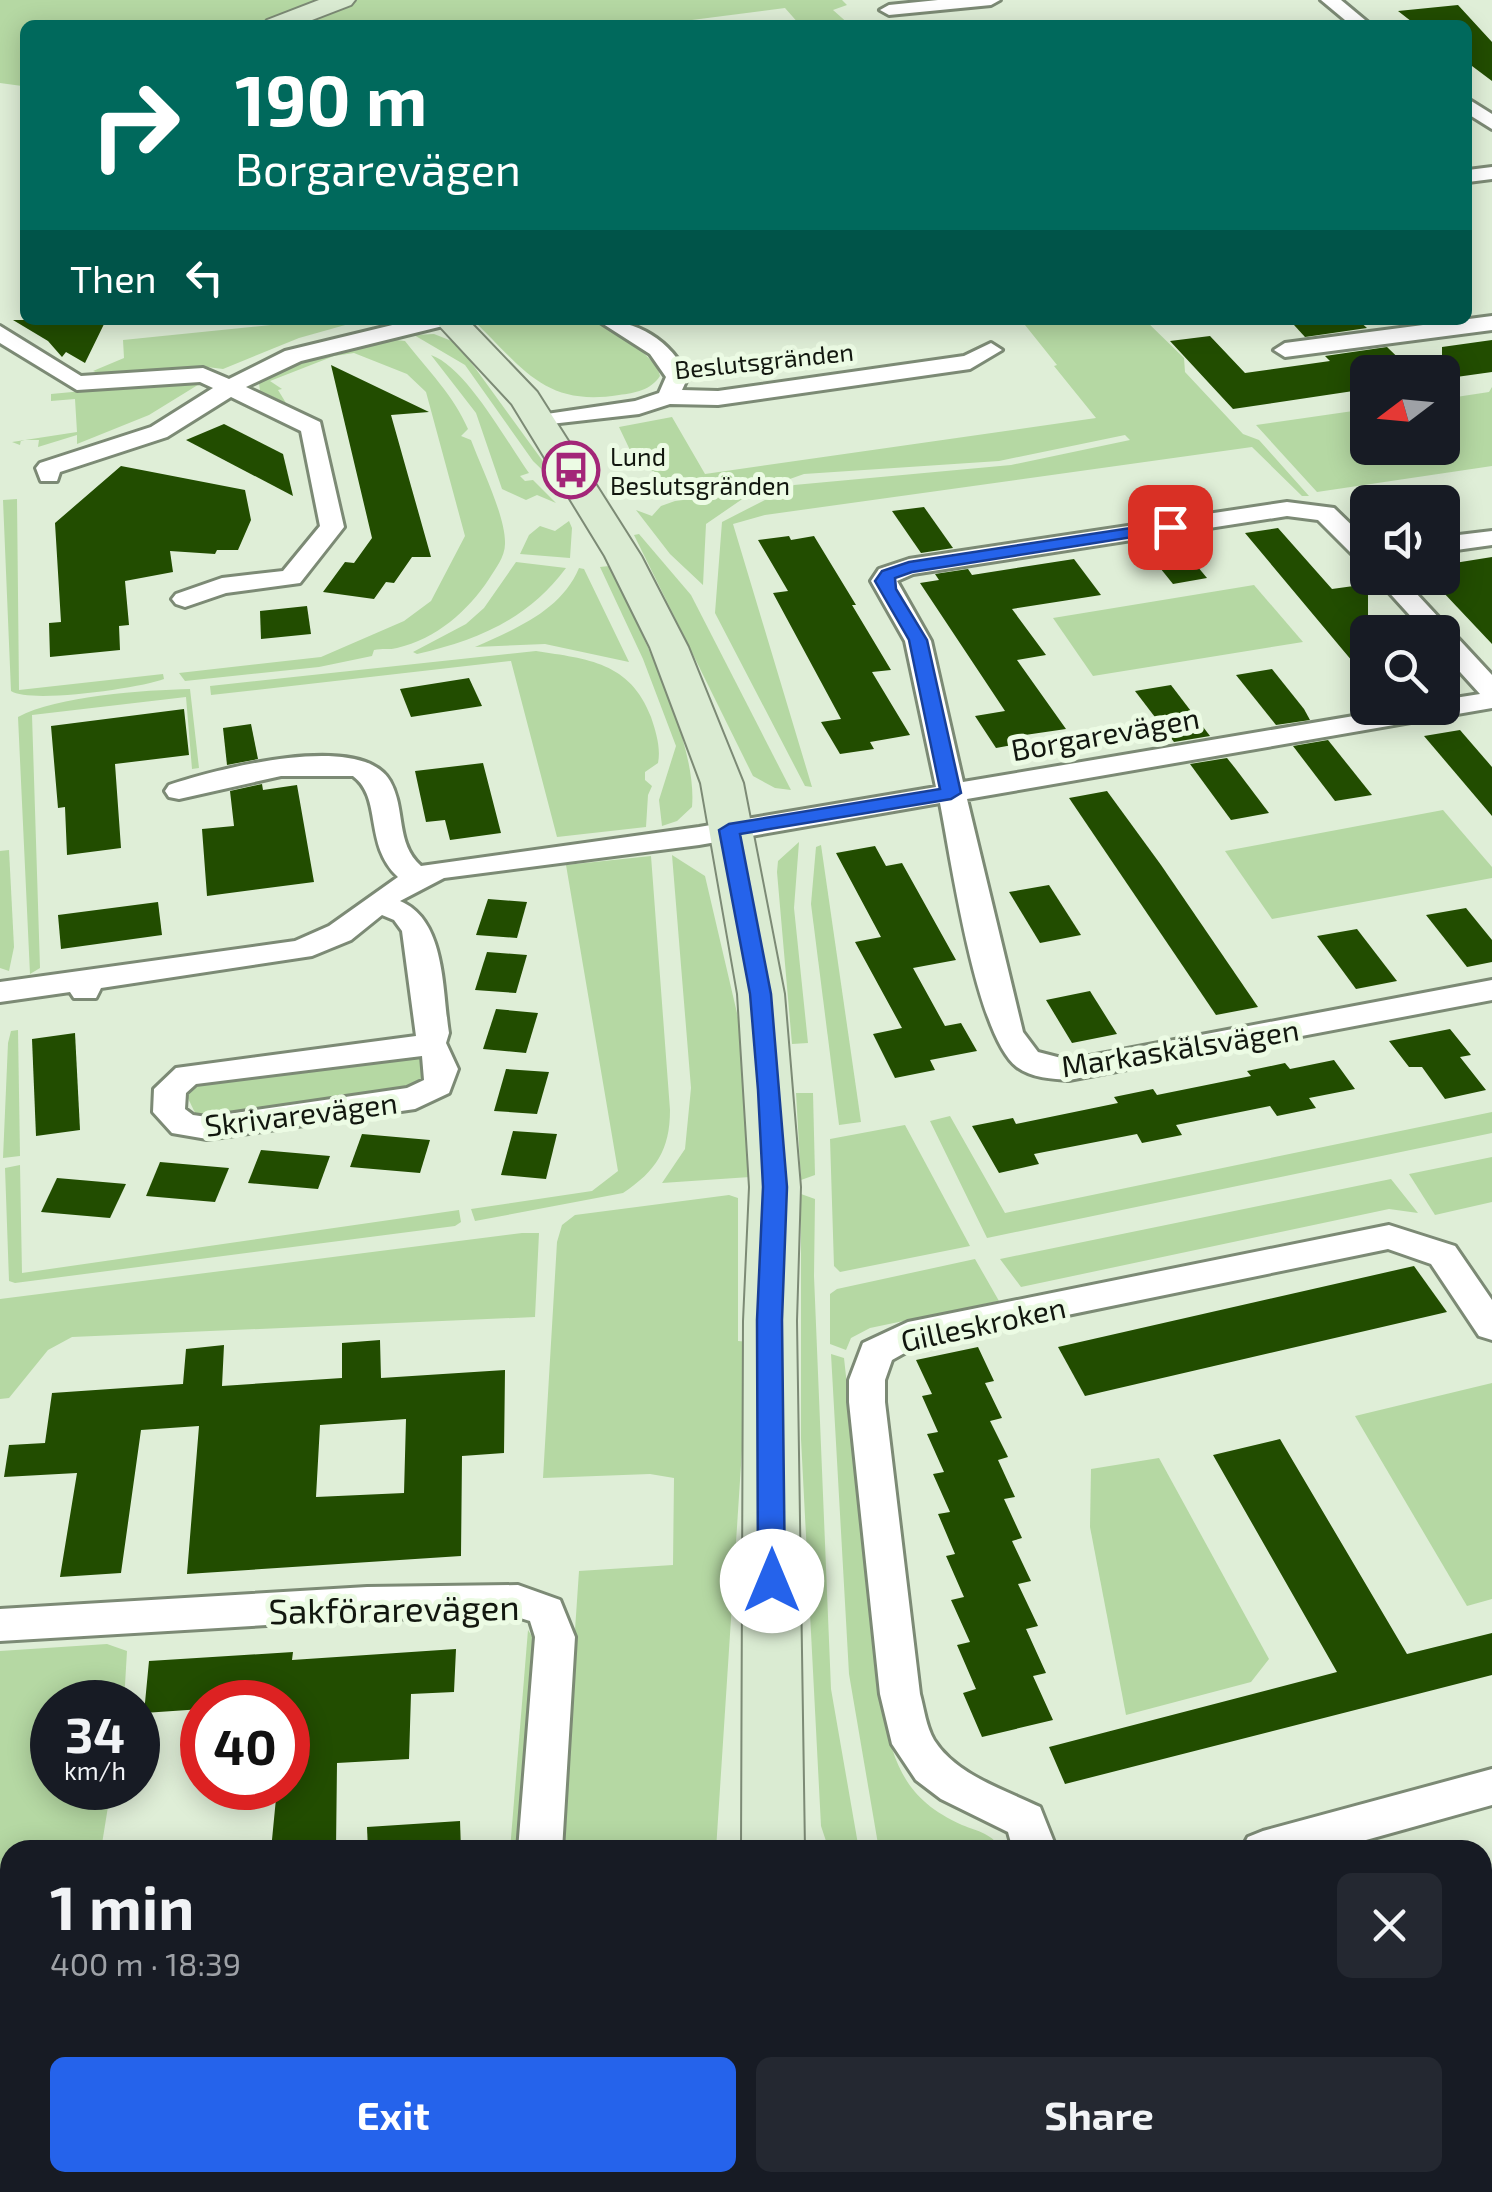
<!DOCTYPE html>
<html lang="en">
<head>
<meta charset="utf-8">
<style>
  :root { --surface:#171b24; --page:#242831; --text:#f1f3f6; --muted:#9ea1a6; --accent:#2563eb }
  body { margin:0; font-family:"Exo 2",sans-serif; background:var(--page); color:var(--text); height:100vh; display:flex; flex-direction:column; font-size:38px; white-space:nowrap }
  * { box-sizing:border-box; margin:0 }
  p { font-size:32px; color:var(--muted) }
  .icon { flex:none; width:55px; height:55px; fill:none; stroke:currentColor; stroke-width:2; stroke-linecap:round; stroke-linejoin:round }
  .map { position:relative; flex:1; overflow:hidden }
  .details { position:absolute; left:0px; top:1840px; width:1492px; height:352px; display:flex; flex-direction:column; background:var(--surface); border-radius:30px 30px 0 0; box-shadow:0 5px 25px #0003 }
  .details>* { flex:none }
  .guide { position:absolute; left:20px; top:20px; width:1452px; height:305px; border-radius:15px; box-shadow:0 5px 25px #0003; background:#00695c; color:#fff; overflow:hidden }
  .needle { width:65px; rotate:254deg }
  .tools { position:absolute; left:1350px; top:355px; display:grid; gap:20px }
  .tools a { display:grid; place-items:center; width:110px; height:110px; border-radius:15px; background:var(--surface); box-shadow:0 5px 25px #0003; font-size:50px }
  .speed { position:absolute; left:30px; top:1680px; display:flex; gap:20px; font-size:50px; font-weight:700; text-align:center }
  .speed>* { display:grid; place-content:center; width:130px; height:130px; border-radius:50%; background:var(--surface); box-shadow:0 5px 25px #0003; line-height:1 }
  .speed small { font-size:25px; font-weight:400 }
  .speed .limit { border:15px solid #d22; background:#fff; color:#111 }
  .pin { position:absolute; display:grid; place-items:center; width:85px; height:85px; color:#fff; margin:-42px; border-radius:20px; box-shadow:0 5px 15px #0006 }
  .me { position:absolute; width:110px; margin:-55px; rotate:0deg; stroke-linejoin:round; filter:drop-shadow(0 0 8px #0008) }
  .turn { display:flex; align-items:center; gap:35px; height:210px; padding:0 50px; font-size:45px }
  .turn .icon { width:130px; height:130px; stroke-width:2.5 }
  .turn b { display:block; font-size:70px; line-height:85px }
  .then { display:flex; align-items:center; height:95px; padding:0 50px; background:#0003; gap:20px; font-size:38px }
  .round { display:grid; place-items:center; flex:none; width:105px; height:105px; border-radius:15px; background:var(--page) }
  .head { display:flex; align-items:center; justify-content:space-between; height:170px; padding:0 50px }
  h1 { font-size:60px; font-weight:700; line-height:75px }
  .primary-button { display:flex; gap:20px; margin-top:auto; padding:20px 50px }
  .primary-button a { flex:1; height:115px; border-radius:15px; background:var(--accent); color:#fff; font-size:40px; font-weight:700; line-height:115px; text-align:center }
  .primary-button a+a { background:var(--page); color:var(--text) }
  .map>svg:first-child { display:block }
  .green { fill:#b5d8a3 }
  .building { fill:#224d00; fill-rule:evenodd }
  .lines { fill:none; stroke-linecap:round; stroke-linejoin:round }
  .street-casing { stroke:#7c8a75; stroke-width:6 }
  .secondary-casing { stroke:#7c8a75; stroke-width:4 }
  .street { fill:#fff; fill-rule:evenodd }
  .secondary { fill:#daebd2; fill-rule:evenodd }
  .route { fill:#2563eb; stroke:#184099; stroke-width:2.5 }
  .labels { text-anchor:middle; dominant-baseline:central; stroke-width:10; stroke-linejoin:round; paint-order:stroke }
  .far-street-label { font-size:25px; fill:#12170f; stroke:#ecfbe4 }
  .far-poi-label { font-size:25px; fill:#12170f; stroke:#ecfbe4; text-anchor:start }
  .street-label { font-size:30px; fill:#12170f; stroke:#ecfbe4 }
  .near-street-label { font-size:35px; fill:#12170f; stroke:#ecfbe4 }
</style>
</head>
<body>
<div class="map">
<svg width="1492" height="2192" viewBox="0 0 1492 2192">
  <rect width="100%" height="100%" fill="#dfeed7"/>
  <g class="green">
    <polygon points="0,0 320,0 254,25 25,25 22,86 0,83"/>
    <polygon points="357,0 842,0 847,5 833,10 850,25 800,25 785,8 653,25 287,25"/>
    <polygon points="285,320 363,320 299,338 223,369 199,366 101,374 93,371 124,358 123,340 281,324"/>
    <path d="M473,320C507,320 554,314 586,320C605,324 658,356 660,376C651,390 635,393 619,395C544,407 523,368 473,320Z"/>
    <polygon points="1021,320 1145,320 1184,358 1185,372 1243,434 1259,440 1309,496 1302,496 1252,447 765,515 733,524 812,787 805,786 715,613 722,522 794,485 1011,465 1130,440 1125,435 999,461 804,474 787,480 667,493 654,471 630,468 629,448 619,427 672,417 705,474 1096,418 1054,366 1057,365"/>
    <polygon points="434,334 457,343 566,493 533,461 465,365 414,335"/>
    <path d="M396,340L405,341C427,369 454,396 468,429L461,436L471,440C481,467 506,517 505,544C505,557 495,569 489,579C468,611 436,639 397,648C390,650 382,648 374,650L372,656L319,667L185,681L179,673L321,657L404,621L431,601L465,536L426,392L407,374L354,353L334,356L270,381L282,389L278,390L286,403L260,391L259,383L304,362Z"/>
    <path d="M431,355C466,367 506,441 529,473L520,476L525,481L533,480L556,503L537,495L526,500L502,489L476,413Z"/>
    <polygon points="190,381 201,383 149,415 77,444 77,435 38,447 39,440 21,440 20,445 12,442 77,432 75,399 51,401 51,394"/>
    <polygon points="1492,387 1492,466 1317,492 1256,425 1367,409 1368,448 1442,448 1443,399 1489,392"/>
    <polygon points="754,491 706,524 703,585 670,554 636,510 652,516 661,506 675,501"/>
    <path d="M17,499L19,690L163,674L164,679C141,688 30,704 11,691L3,500Z"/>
    <polygon points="569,521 572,528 570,558 520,554 529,535 540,526 555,531"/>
    <polygon points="639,534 691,595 791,790 775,788 753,776 634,535"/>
    <path d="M516,562L566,568C528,619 478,640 417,654L413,652L466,624L484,608Z"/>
    <path d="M609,566C638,626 698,741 692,807L677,821L662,826L659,800L676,746L643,659L600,567Z"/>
    <path d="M579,568L584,569L629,662L545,644L475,647C515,629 561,611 579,568Z"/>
    <polygon points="1254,585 1303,642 1093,676 1053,618"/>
    <path d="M536,651C588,659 630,662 651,717C656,732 661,748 658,763L645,772V780L652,786L648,795L646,827L557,837L511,661L211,695L210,686Z"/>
    <path d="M190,689L199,768L192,769L186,697L32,715L40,968L30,974L18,717C56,696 145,690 190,689Z"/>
    <polygon points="1443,810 1492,867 1492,878 1272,919 1225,851"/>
    <polygon points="799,842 794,908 808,1043 792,1044 777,872 778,861"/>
    <polygon points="821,845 861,1122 839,1125 811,904 816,847"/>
    <polygon points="9,850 14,947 9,971 0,968 0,851"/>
    <polygon points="672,855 705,876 744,1043 750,1177 662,1183 685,1149 691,1088"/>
    <path d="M651,856L670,1110C670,1150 656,1171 623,1193L475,1221L471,1209L592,1191L618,1171L566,865Z"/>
    <polygon points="18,1030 20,1156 3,1158 8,1043 11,1031"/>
    <polygon points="412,1055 422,1060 424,1077 408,1091 206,1118 196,1115 186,1094 204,1080"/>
    <polygon points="796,1093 813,1093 815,1175 801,1180"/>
    <polygon points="1492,1112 1492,1133 987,1238 930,1121 950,1116 1005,1213"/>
    <polygon points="905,1125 970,1246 840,1272 834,1266 830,1139"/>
    <polygon points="1492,1157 1492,1202 1435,1215 1409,1174"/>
    <polygon points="20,1165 22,1273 459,1210 461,1222 455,1226 15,1283 9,1281 5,1168"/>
    <polygon points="1391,1179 1418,1213 1389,1209 1021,1287 1000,1259"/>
    <polygon points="801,1194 815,1199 814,1276 831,1689 859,1850 829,1850 821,1826 801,1439"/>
    <polygon points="729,1195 738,1198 738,1341 749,1342 716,1850 563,1850 562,1822 579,1571 673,1565 674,1478 650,1474 543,1478 557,1242 562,1225 575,1215"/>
    <polygon points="522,1233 539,1233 535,1317 72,1337 48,1350 9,1398 0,1399 0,1299"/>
    <polygon points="975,1259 999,1301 870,1328 851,1338 846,1350 830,1344 830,1294 837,1289"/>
    <path d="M831,1354L844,1358L883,1713C895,1768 907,1800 962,1825C977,1831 994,1834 1001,1850H879L849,1674Z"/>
    <polygon points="1492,1383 1492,1599 1467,1606 1355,1416"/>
    <polygon points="1159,1458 1269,1659 1251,1682 1126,1715 1090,1527 1091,1469"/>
    <polygon points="528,1630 533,1638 517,1850 510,1850"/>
    <polygon points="107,1644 127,1651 124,1702 52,1702 52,1788 111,1788 101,1850 10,1850 10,1923 0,1924 0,1651"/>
    <polygon points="1483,2085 1492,2102 1492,2192 1228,2192 1223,2183 1482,2182"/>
    <polygon points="542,2183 712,2183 713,2192 541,2192"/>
  </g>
  <g class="building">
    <polygon points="1458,5 1492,42 1492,81 1468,63 1468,25 1416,25 1398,11"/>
    <polygon points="13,320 106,320 85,363 66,352 62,357 48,341"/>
    <polygon points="1330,320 1358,320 1367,328 1305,337 1294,325"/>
    <polygon points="1210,336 1245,373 1330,361 1325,356 1387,347 1413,372 1368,372 1368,398 1360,390 1233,409 1170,341"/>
    <polygon points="1492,340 1492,372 1442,379 1442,347"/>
    <polygon points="331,365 429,412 391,415 431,557 412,557 394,583 386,582 374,599 323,592 345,562 354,563 372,538"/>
    <polygon points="224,424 283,454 293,496 186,440"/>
    <polygon points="121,466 245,490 251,520 238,550 217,550 215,554 170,551 173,572 125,581 129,625 119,626 120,650 50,657 49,623 61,622 55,523"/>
    <polygon points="924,507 953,548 921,553 892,511"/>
    <polygon points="1278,528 1332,589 1368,584 1368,680 1245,533"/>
    <polygon points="789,536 791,540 814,536 856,605 852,605 891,670 872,672 910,735 870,742 874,749 840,754 821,722 841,719 773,593 788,591 758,540"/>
    <polygon points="1178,543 1207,578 1173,584 1144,548"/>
    <polygon points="1492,557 1492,644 1442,591 1442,565"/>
    <polygon points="1074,559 1101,595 1012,609 1046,655 1017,660 1066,729 1025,735 1030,742 996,748 975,716 1005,711 920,583 939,580 935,574 968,569 972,575"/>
    <polygon points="307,606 311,634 261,639 260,611"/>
    <polygon points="1272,669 1304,709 1310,720 1276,725 1236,675"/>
    <polygon points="469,678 482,706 411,717 400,689"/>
    <polygon points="1171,685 1210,736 1174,742 1135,691"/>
    <polygon points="184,709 189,755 115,764 121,848 67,855 65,807 58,808 51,726"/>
    <polygon points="251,724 258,759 227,765 223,728"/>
    <polygon points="1460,730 1492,767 1492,816 1424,736"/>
    <polygon points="1328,740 1372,795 1335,801 1293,746"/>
    <polygon points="1227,758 1235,768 1269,813 1231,820 1190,764"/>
    <polygon points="483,763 501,833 450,840 445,820 426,822 415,771"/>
    <polygon points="262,784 263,790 297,785 314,882 207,896 202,829 234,826 230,791"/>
    <polygon points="1107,791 1161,865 1258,1007 1216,1015 1069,798"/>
    <polygon points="875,846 886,866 902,863 956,960 913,968 945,1026 961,1023 977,1051 930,1060 935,1070 895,1078 873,1034 902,1028 855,942 881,937 836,853"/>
    <polygon points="1049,885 1081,935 1040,943 1009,892"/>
    <polygon points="488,899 527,902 517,938 476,935"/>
    <polygon points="158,902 162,935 61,949 58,915"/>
    <polygon points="1466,908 1492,940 1492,962 1467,967 1426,915"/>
    <polygon points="1357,929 1397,981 1356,989 1317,936"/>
    <polygon points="487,952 527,955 516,993 475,990"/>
    <polygon points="1090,991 1117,1034 1072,1043 1046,1000"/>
    <polygon points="496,1009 538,1013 526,1053 483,1049"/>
    <polygon points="1450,1029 1471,1055 1460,1057 1486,1090 1445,1099 1422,1067 1409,1067 1389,1041"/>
    <polygon points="75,1033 80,1130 36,1136 32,1039"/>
    <polygon points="1334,1060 1355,1089 1309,1098 1316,1108 1277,1116 1270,1106 1176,1125 1182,1135 1142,1143 1137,1134 1034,1154 1039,1164 999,1173 972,1126 1013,1118 1016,1124 1118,1103 1114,1097 1153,1089 1157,1095 1251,1076 1247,1071 1285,1063 1290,1069"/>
    <polygon points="506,1069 549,1072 537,1114 494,1111"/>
    <polygon points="513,1131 557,1134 546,1179 501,1175"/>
    <polygon points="362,1134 430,1140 420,1173 350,1167"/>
    <polygon points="261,1150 330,1156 318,1189 248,1183"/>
    <polygon points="160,1162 229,1168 215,1202 146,1196"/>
    <polygon points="57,1178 126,1184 110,1218 41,1212"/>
    <polygon points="1414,1266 1447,1312 1085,1396 1058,1347"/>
    <path d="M380,1340L381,1378L505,1370L504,1453L462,1456L461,1556L187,1574L199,1426L141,1430L121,1573L60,1577L77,1473L4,1477L9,1445L45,1443L52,1393L183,1384L186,1349L224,1345L222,1386L342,1378V1343ZM406,1419L404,1493L316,1497L320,1425Z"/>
    <polygon points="978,1347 994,1381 985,1383 1002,1418 990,1421 1008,1457 998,1460 1015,1497 1004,1499 1022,1538 1012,1541 1031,1581 1018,1584 1038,1626 1026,1629 1046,1673 1033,1676 1053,1720 982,1737 963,1693 976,1689 957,1645 970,1642 951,1600 964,1597 946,1556 955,1554 938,1514 950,1512 933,1474 944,1472 927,1434 938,1432 922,1396 932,1394 916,1360"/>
    <polygon points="1280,1439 1407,1654 1492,1633 1492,1675 1065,1784 1049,1747 1337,1672 1213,1455"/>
    <polygon points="456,1649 454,1692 411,1694 409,1759 337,1763 336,1850 271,1850 277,1788 288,1788 288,1702 202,1702 202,1709 144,1713 149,1661 293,1652 292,1660"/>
    <polygon points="460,1821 461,1850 368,1850 367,1827"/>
  </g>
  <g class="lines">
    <g class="street-casing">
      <g id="street">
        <polygon points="938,0 1000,0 991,5 889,15 880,10 889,5"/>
        <polygon points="1321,0 1341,0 1371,25 1351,25"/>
        <polygon points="1468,99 1492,114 1492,129 1468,114"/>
        <polygon points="1492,167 1492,179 1468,182 1468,170"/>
        <polygon points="1492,316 1492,330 1285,357 1274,350 1285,343"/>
        <polygon points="413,320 450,320 447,325 301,361 246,387 320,422 344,527 300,583 226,593 185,607 176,604 172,599 176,594 222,578 283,571 320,526 301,431 231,397 167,437 60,472 57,481 41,481 36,468 40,463 151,427 213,388 200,382 77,390 0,343 0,326 81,376 203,368 229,379 285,351"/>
        <path d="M597,320C637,320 671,340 688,377L682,390L718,391L964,356L991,343L1002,350L970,369L718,405L670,404L639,414L533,426L529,421L533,416L635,401L659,393L666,377L650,354Z"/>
        <path d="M1287,502L1334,508L1368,541V563L1359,561L1318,520L1287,516L913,574L897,581L931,641L963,782L1401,708H1442V700L1480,694L1442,652V632H1425L1376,578H1402L1492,675V708L967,799L1023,1032L1038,1052L1069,1060L1492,980V1000L1069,1080C1052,1079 1032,1078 1017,1067C976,1036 951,858 940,803L699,845L444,878L400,901C446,920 442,990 449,1033L446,1043L458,1069L449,1093L415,1109L207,1139L172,1133L153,1112L154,1089L176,1068L416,1036L402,931L394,920L382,915L351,940L312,956L101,988L96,998H74L70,992L0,1002V982L295,941L329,926L398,877C363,844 383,798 353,776H281L179,799L169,797L165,791L169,785C214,770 361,730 390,781C406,809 395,843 421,866L699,827L936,787L905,641L871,581L879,569L909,559ZM422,1056L424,1080L407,1088L207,1117L193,1115L185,1109L186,1093L196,1084Z"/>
        <polygon points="1492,531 1492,545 1442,552 1442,537"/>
        <path d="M1389,1225L1455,1246L1492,1300V1340L1479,1336L1431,1264L1388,1249L917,1346L892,1360L885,1380V1402L920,1694C924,1708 926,1727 934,1740C956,1775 1005,1790 1040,1807L1057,1850H1013L1008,1832L941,1799L916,1780L892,1744L880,1694L849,1402V1380L863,1343L908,1322Z"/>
        <polygon points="518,1585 560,1600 575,1637 562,1850 518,1850 535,1637 530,1621 517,1617 367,1619 0,1641 0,1609 367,1587"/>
        <polygon points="1492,1769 1492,1805 1330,1850 1241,1850 1248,1837 1263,1831"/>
        <rect x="492" y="2182" width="48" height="10"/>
        <polygon points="919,2182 967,2182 970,2192 922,2192"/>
      </g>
    </g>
    <g class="secondary-casing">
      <g id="secondary">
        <polygon points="319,0 355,0 351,5 299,25 263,25 267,20"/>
        <polygon points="434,320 468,320 537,392 641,556 688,647 743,783 784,994 800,1187 796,1321 804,1850 742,1850 744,1321 750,1187 738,994 701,783 650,647 605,556 512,404"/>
        <rect x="724" y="2182" width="70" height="10"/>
      </g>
    </g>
    <use href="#street" class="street"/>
    <use href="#secondary" class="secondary"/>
  </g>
  <polygon class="route" points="1170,522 1177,523 1177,530 912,572 895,578 896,589 927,640 961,793 951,799 740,834 771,994 787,1187 782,1320 785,1581 781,1589 772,1592 762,1589 758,1581 757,1320 763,1187 758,1090 750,994 719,830 729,824 940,789 909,640 875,581 882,571 909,562"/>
  <defs>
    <g id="bus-ring" transform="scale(2.875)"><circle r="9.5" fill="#ecfbe4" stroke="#a32678" stroke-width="1.5"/><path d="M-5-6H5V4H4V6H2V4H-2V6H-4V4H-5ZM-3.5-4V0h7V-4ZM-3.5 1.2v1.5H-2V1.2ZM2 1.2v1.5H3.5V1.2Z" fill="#a32678"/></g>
  </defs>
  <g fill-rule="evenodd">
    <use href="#bus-ring" x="571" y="470"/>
  </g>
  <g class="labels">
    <g class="far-street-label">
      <text transform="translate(764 360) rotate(-6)">Beslutsgränden</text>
    </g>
    <g class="far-poi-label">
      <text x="610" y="456">Lund<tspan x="610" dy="29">Beslutsgränden</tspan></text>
    </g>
    <g class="street-label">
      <text transform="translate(1105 733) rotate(-10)">Borgarevägen</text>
      <text transform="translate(1180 1047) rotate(-9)">Markaskälsvägen</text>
      <text transform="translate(301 1113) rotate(-7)">Skrivarevägen</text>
      <text transform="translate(983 1323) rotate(-12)">Gilleskroken</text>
    </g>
    <g class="near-street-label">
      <text transform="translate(394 1608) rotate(-1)">Sakförarevägen</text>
    </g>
  </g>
</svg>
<div class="tools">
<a><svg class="needle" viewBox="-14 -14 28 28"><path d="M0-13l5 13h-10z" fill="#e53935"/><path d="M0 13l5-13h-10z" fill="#9ea1a6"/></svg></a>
<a><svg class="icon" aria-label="sound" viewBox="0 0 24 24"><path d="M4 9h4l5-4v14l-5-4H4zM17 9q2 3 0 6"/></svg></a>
<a><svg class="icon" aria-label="search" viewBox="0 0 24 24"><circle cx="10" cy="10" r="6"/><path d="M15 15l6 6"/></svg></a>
</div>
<div class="speed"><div>34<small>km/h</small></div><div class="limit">40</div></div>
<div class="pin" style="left:1170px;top:527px;background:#d93025"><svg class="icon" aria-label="arrive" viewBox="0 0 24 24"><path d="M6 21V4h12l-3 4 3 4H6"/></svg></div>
<svg class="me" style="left:772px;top:1581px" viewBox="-20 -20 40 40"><circle r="19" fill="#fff"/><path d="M0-13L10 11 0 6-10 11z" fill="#2563eb"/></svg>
<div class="guide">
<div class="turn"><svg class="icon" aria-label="right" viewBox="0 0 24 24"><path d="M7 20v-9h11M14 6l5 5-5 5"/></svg><div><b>190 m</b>Borgarevägen</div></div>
<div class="then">Then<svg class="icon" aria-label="left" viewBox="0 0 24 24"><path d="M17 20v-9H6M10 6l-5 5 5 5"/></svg></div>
</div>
<section class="details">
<div class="head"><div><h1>1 min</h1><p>400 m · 18:39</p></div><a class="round"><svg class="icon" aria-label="close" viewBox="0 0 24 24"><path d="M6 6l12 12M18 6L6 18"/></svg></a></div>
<div class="primary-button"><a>Exit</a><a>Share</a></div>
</section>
</div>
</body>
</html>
